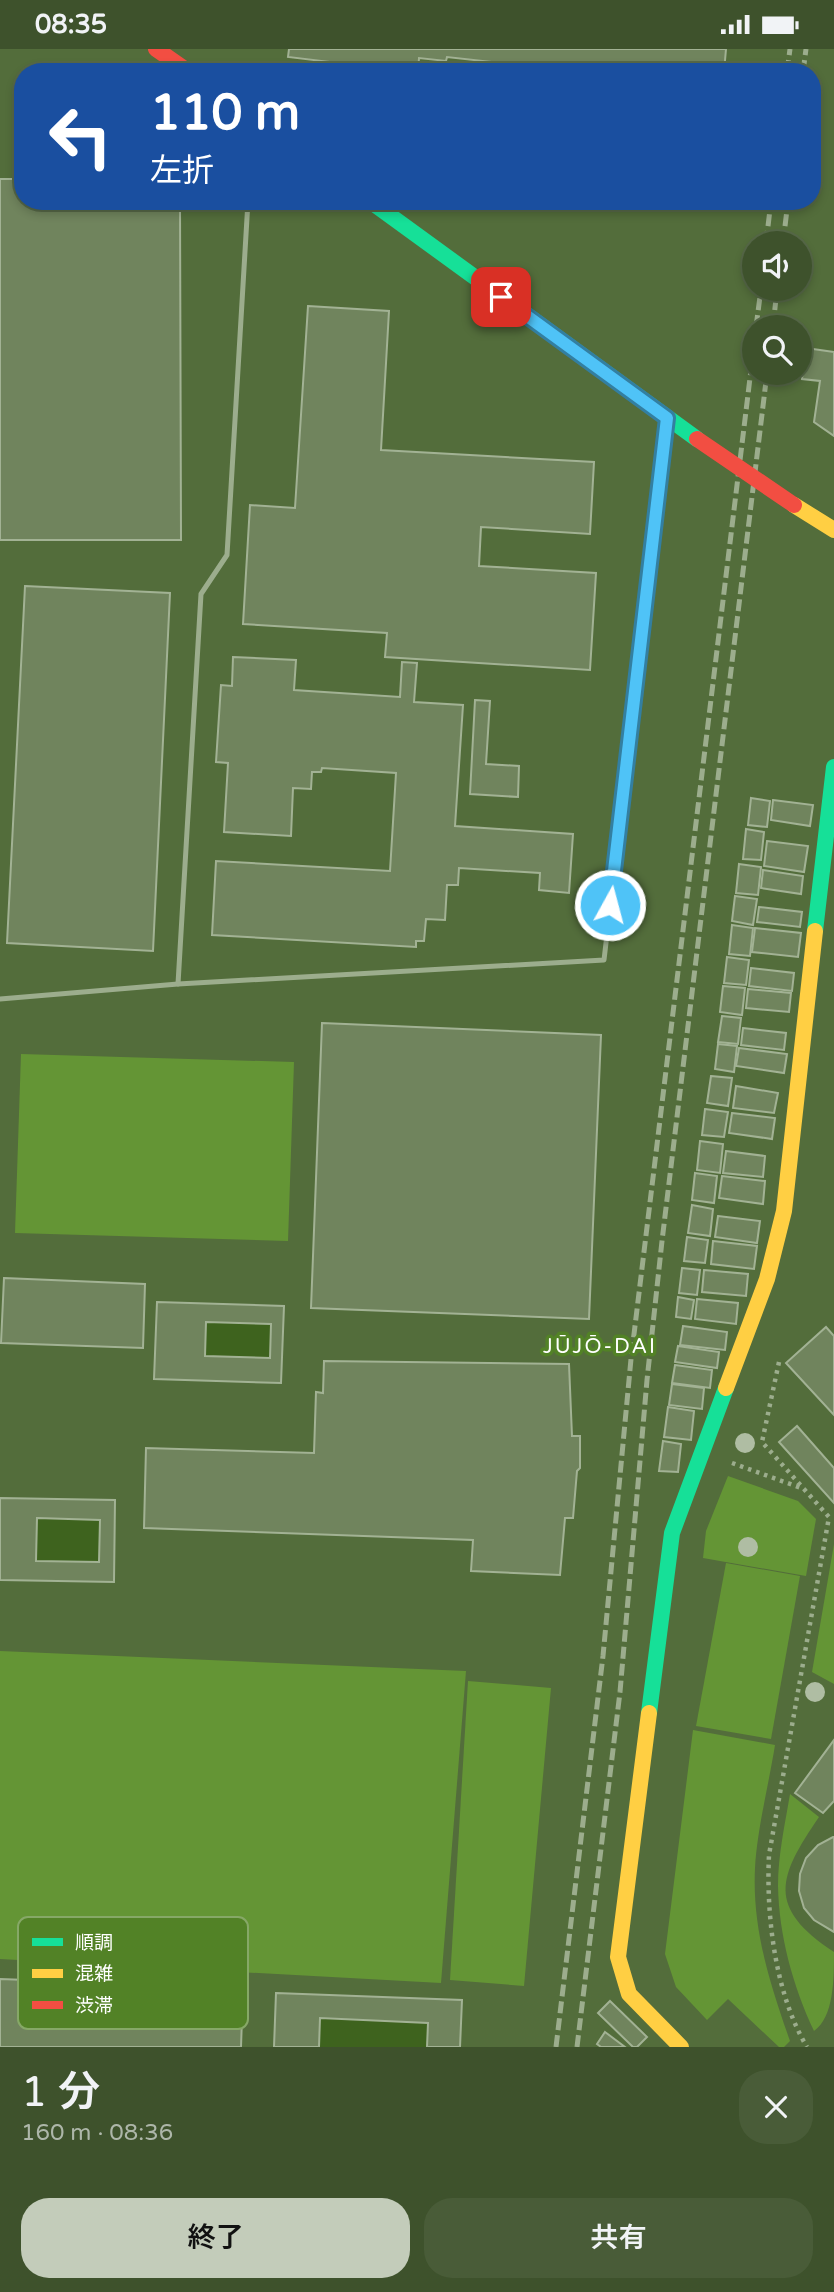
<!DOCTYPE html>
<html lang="ja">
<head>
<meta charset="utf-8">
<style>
  :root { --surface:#3e522c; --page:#495c38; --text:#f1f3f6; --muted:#adb6a9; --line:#576948; --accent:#c3ccba }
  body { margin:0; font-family:"Varela Round","Noto Sans JP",sans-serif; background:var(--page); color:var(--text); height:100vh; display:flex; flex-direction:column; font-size:26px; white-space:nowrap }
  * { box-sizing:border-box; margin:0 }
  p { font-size:23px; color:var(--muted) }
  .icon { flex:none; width:38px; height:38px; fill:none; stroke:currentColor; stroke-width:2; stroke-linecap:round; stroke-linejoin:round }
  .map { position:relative; height:1998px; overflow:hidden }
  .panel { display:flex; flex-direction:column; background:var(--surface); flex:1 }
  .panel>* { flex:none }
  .guide { position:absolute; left:14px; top:14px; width:807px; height:147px; border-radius:28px; box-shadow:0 4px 10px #0003,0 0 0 2px var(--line); background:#1a4fa0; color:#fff; overflow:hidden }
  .buttons { position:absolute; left:742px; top:182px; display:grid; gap:14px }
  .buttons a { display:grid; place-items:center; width:70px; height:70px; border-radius:50%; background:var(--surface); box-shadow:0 4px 10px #0003,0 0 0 2px var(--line); font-size:35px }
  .pin { position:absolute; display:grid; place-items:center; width:60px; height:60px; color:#fff; margin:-30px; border-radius:14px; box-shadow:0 4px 10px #0006 }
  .me { position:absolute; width:77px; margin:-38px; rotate:7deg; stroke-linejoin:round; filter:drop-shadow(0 0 5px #0008) }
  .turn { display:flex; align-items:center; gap:24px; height:147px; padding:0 21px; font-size:32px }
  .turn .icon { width:91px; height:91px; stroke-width:2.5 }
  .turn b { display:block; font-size:49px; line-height:60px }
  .round { display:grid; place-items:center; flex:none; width:74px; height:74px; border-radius:28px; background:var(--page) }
  .head { display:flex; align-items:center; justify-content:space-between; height:119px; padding:0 21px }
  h1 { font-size:42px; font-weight:600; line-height:52px }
  .cta { display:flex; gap:14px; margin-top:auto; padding:14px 21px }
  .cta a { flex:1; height:80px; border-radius:28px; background:var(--accent); color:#111; font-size:28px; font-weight:600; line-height:80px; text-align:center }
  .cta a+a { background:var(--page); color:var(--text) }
  .status { display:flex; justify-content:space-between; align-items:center; height:49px; padding:0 35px; background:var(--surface); direction:ltr }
  .status svg { height:19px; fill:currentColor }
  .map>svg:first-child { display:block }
  .green { fill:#649535 }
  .water { fill:#3e631e }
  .building { fill:#70845d; stroke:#a2b294; stroke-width:2; fill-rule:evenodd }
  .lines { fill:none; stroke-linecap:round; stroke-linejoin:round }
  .path { stroke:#9cad8d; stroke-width:4.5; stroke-dasharray:3.5 5; stroke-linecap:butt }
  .lane { stroke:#9cad8d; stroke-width:5 }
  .fast { stroke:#16e098; stroke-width:16 }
  .slow { stroke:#ffcf43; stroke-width:16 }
  .jam { stroke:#f24e42; stroke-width:16 }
  .rail { stroke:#9cad8d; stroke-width:5; stroke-dasharray:12 5; stroke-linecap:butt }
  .jam-bridge { stroke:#f24e42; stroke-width:16 }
  .tree { fill:#afbda3 }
  .route-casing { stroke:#337fa1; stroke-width:18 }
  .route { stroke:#4fc3f7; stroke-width:12 }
  .labels { text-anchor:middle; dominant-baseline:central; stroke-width:7; stroke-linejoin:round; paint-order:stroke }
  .quarter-label { font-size:21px; letter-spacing:2px; fill:#fff; stroke:#528226 }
  .key { fill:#528226; stroke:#86a867; stroke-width:2 }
  .key-label { font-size:19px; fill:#fff }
</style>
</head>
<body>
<div class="status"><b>08:35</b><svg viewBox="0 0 49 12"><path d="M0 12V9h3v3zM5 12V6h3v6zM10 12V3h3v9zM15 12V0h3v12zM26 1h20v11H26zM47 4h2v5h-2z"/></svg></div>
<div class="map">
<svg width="834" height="1998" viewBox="0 0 834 1998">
  <rect width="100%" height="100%" fill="#536d3b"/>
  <g class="green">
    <polygon points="21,1005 294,1013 288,1192 15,1184"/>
    <polygon points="728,1427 798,1452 816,1470 806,1527 703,1509 706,1482"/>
    <polygon points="834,1495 834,1635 812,1623"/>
    <polygon points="726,1514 800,1527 771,1690 696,1677"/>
    <polygon points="0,1602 466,1622 441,1934 0,1910"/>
    <polygon points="468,1632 551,1639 524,1937 450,1931"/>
    <path d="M693,1681L775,1696C769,1734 757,1781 755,1819C752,1880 770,1935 790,1992L784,1998H779L728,1950L707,1971L676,1938L665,1905Z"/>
    <path d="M790,1745L819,1768C778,1828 766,1858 834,1903C834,1930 834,1968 814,1982C793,1937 779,1887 778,1837C778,1806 785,1775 790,1745Z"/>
  </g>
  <g class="water">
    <polygon points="206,1273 271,1275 270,1309 205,1307"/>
    <polygon points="37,1469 100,1471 99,1513 36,1512"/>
    <polygon points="320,1969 428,1974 427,1998 319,1998"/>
  </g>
  <g class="building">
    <polygon points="289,0 726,0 724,23 537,23 538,18 447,8 446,12 419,9 418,23 413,23 288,8"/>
    <polygon points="0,130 23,130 23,152 180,152 181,491 0,491"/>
    <polygon points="308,257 389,262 381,401 594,413 590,485 481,478 479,517 596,524 590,621 385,608 387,584 243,575 250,456 295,459"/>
    <polygon points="806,299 834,303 834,387 814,373 820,332 802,330"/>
    <polygon points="25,537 170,544 153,902 7,894"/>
    <polygon points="233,608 296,611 294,641 400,648 402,613 417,614 414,653 463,656 455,777 573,785 569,844 539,841 540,824 459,819 458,836 447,836 445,871 426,870 424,892 416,892 416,898 212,886 216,812 390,822 396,724 322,719 321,723 312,723 311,740 293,739 291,787 224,783 228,714 216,713 221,636 232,637"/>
    <polygon points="475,651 490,652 486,715 519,717 518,748 470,745"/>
    <polygon points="751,749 770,752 767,778 748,776"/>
    <polygon points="773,751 813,756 810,777 771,771"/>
    <polygon points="746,780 764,783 761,811 743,810"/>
    <polygon points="767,792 808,797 804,823 764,817"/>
    <polygon points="739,815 761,818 758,846 736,844"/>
    <polygon points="763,821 803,827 801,845 761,839"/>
    <polygon points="735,847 757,850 753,876 732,872"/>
    <polygon points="759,858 802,863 800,878 757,873"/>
    <polygon points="732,876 753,879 750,907 729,905"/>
    <polygon points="755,879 801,884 798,908 752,903"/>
    <polygon points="727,908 749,911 746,936 724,934"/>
    <polygon points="751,919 794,924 792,942 749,937"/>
    <polygon points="723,937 745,939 742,966 720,963"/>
    <polygon points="748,940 791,944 789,963 746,959"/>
    <polygon points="722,967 741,969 738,995 718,993"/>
    <polygon points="322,974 601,986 589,1270 311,1259"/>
    <polygon points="743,979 786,984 784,1001 741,996"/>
    <polygon points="718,995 737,997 734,1023 715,1020"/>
    <polygon points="739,999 787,1005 784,1024 736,1017"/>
    <polygon points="711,1027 732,1029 728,1057 707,1054"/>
    <polygon points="736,1037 778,1044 774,1064 733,1059"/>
    <polygon points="705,1060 728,1063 724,1088 702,1086"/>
    <polygon points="732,1064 775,1069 772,1090 729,1084"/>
    <polygon points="700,1092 723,1095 720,1124 697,1121"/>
    <polygon points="726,1102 765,1107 763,1128 723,1124"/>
    <polygon points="695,1124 717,1127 714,1154 692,1151"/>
    <polygon points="722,1127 765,1132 763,1155 719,1149"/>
    <polygon points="692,1156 713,1160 710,1187 688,1184"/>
    <polygon points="718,1167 760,1172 757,1194 715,1188"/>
    <polygon points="687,1188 708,1191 705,1214 684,1212"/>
    <polygon points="713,1192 757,1197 754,1220 711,1215"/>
    <polygon points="682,1219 700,1221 697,1246 679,1244"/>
    <polygon points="704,1221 748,1225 746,1247 702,1243"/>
    <polygon points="4,1229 145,1235 143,1299 1,1294"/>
    <polygon points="678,1248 694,1251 691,1270 676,1268"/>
    <polygon points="697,1250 738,1254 736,1275 695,1270"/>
    <path d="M157,1253L284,1257L281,1334L154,1330ZM206,1273L271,1275L270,1309L205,1307Z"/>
    <polygon points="683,1277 727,1283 725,1301 680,1296"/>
    <polygon points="826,1278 834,1287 834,1366 786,1314"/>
    <polygon points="678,1297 719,1303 717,1319 675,1313"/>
    <polygon points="324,1312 569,1315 572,1387 580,1387 580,1419 577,1422 573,1469 565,1469 560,1526 471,1522 473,1491 144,1479 146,1399 314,1404 316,1343 323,1344"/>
    <polygon points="675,1316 712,1321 710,1339 672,1334"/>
    <polygon points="672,1335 704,1339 702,1360 669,1356"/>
    <polygon points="668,1358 694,1362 691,1391 664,1388"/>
    <polygon points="797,1377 834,1419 834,1454 779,1393"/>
    <polygon points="663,1392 681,1395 678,1423 659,1422"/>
    <path d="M0,1449L115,1451L114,1533L0,1531ZM37,1469L100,1471L99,1513L36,1512Z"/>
    <polygon points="834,1691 834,1752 823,1764 795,1744"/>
    <polygon points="833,1788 834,1788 834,1883 814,1871 804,1859 799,1842 800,1825 806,1809 818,1796"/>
    <polygon points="0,1930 243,1939 241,1998 0,1998"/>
    <polygon points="276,1944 462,1951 460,1998 427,1998 428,1974 320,1969 319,1998 274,1998"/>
    <polygon points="610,1952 647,1988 637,1998 633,1998 598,1964"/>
    <polygon points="605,1983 625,1998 601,1998 597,1995"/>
  </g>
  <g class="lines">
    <g class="path">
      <path d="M779,1313L762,1393L829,1468L769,1806C766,1866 775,1945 807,1998"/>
      <polyline points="732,1414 804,1440"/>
    </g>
    <g class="lane">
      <polyline points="178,935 201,545 227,506 248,152"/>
      <polyline points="0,950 178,935 604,911 667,372"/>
    </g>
    <g class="fast">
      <polyline points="370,152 697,390"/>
      <polyline points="815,882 834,718"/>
      <polyline points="649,1664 672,1484 726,1339"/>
    </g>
    <g class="slow">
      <polyline points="794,456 834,481"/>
      <polyline points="726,1339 767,1230 784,1162 815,882"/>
      <polyline points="649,1664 618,1908 629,1945 681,1998"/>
    </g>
    <polyline class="jam" points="156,0 189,23"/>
    <g class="rail">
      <polyline points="787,23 790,0"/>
      <polyline points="803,23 806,0"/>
      <polyline points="766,194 771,152"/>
      <polyline points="783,194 788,152"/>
      <polyline points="756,278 761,240"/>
      <polyline points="773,278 777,240"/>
      <polyline points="556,1998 603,1607 631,1310 754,296"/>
      <polyline points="577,1998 620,1643 647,1331 662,1192 767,324"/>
    </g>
    <polyline class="jam-bridge" points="697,390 794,456"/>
  </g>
  <g class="tree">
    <circle cx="745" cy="1394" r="10"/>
    <circle cx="748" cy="1498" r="10"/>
    <circle cx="815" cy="1643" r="10"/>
  </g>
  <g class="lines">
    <g class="route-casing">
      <polyline id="route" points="501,248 667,369 610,856"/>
    </g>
    <use href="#route" class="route"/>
  </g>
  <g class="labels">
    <g class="quarter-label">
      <text x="600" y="1297">JŪJŌ-DAI</text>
    </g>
  </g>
  <rect x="18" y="1868" width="230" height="112" rx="10" class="key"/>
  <rect x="32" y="1889" width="31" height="8" fill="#16e098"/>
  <rect x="32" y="1920" width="31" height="9" fill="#ffcf43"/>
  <rect x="32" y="1952" width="31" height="8" fill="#f24e42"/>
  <g class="key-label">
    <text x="75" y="1900">順調</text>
    <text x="75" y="1931">混雑</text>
    <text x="75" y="1963">渋滞</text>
  </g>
</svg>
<div class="buttons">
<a><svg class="icon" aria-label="sound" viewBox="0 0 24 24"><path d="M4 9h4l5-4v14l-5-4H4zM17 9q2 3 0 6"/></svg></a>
<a><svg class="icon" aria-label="search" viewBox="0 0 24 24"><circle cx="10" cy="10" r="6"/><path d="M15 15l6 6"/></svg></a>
</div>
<div class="pin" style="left:501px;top:248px;background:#d93025"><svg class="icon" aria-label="arrive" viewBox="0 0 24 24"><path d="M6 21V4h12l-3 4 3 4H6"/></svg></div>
<svg class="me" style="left:610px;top:856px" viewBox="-20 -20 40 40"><circle r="17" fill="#4fc3f7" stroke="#fff" stroke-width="3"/><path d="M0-11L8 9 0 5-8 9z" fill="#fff"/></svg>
<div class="guide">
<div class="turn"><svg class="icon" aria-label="left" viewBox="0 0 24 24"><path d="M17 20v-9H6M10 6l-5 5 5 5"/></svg><div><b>110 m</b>左折</div></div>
</div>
</div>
<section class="panel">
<div class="head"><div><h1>1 分</h1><p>160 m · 08:36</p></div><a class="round"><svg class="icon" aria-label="close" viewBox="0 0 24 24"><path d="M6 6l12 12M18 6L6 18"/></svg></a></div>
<div class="cta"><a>終了</a><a>共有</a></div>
</section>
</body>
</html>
